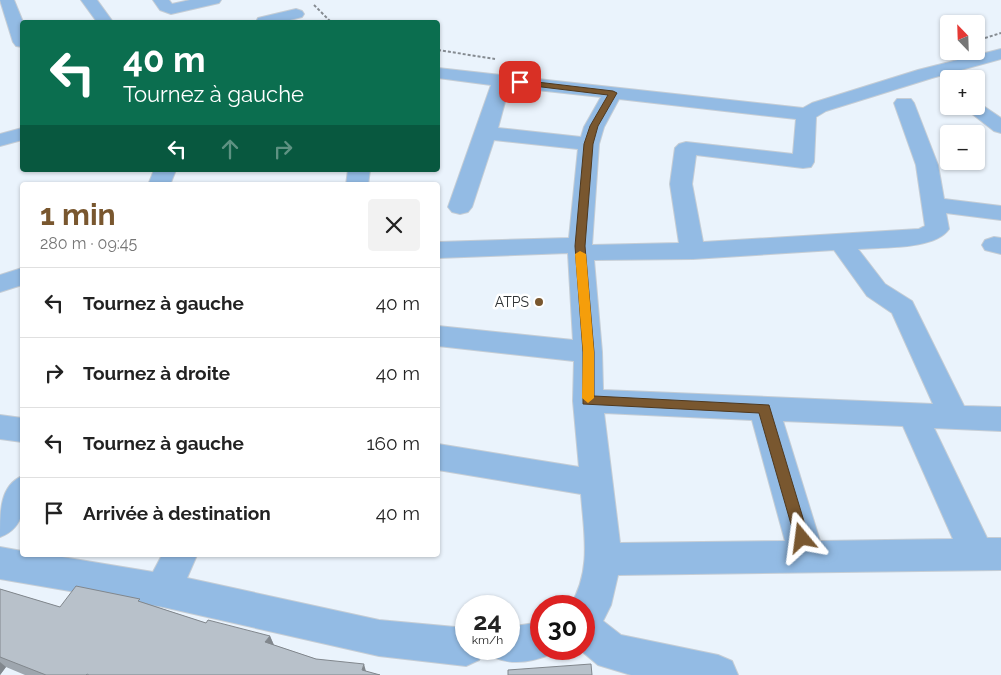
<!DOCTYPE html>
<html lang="fr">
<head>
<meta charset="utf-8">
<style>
  :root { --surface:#fff; --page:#f2f2f2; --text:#222; --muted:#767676; --line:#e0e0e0; --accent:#79572f }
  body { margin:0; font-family:Raleway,sans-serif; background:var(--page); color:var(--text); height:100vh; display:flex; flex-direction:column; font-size:19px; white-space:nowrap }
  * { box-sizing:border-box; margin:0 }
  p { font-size:16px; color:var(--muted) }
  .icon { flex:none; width:28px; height:28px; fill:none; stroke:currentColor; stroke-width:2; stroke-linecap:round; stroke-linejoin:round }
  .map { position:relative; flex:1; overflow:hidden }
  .details { position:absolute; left:20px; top:182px; width:420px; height:375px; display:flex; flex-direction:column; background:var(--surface); border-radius:5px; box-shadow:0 1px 4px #0004 }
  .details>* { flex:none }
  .hud { position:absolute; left:20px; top:20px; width:420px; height:152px; border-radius:5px; box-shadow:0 1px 4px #0004; background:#0b6e4f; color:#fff; overflow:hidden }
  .needle { width:32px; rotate:337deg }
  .buttons { position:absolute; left:940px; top:15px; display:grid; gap:10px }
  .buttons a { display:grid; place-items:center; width:45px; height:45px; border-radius:5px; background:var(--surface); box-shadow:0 1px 4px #0004; font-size:25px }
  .speed { position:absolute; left:455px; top:595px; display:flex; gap:10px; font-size:25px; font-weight:700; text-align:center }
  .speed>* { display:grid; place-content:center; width:65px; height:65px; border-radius:50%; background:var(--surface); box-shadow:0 1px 4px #0004; line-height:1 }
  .speed small { font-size:12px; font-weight:400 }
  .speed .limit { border:8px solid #d22; background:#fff; color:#111 }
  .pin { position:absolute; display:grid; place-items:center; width:42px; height:42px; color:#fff; margin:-21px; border-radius:10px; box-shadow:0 2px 8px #0006 }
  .me { position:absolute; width:55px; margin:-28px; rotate:344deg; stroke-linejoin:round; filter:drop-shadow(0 0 4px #0008) }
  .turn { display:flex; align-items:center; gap:18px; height:105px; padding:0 20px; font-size:22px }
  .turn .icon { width:65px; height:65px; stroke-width:2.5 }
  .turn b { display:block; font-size:35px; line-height:42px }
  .lanes { display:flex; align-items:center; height:48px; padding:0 20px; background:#0003; justify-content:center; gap:25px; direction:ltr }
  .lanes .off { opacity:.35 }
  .round { display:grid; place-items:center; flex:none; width:52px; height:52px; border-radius:5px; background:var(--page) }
  .overview { display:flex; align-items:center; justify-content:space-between; height:85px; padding:0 20px }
  h1 { font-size:30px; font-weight:700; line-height:38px; color:var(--accent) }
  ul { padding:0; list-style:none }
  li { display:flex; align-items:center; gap:15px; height:70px; padding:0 20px; border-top:1px solid var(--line) }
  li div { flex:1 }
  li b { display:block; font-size:19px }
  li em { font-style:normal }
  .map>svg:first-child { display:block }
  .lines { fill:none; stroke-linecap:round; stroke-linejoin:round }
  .minor-casing { stroke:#c5cdd5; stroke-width:2 }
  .path { stroke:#858b91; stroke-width:2; stroke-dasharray:3 2; stroke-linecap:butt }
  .minor { fill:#93bbe4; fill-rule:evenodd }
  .wall { fill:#9ea6ae }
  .shaded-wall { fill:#81878d }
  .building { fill:#b8c1ca; stroke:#81878d }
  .route { fill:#79572f; stroke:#4f391f }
  .slow { fill:#f59e0b }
  .poi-dot { fill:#79572f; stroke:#fff; stroke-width:2 }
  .labels { text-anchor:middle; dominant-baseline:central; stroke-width:5; stroke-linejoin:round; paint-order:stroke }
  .poi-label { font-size:14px; fill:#313538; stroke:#fff; text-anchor:end }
</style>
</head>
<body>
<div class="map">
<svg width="1001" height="675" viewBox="0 0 1001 675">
  <rect width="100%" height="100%" fill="#eaf3fc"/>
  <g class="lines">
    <g class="minor-casing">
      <g id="minor">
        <polygon points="0,0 14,0 23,22 22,47 16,46 13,42"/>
        <polygon points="81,0 97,0 113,22 97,22"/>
        <polygon points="153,0 169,0 172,4 190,0 221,0 219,3 171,14 160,10"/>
        <polygon points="296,9 302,11 304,14 302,17 282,22 256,22 258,18"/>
        <path d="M1001,49V59L932,78L826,111L816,117L814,162L811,167L803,168L696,155L692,184L703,242L919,229L925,226L916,165L894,103L897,99H911L914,103L938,165L944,199L1001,206V220L946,213L949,229C935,250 882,247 858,249L885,284L912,301L964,406L1001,407V431L934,428L987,538H1001V570L618,575L611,605L603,621L621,635L718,655L732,661L738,675H631L598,665L579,649H584V606H570C592,570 584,534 581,494L438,470V444L579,467L573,401L574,361L438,346V326L573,340L568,253L438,258V242L569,238L578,149L494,140L472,207L468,212L460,214L452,212L448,207L491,85L438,78V68L803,108L812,103L918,70ZM509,87L601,97L584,127L581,137L498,128ZM619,99L796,119L793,154L686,142L679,144L675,148L670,184L679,243L592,245L599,144L604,127ZM834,250L867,296L892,313L933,404L603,390L602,352L594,260L693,259ZM604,413L752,420L785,541L620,543ZM783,421L903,426L953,539L820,541Z"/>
        <polygon points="976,101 1001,118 1001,133 994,131 962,106 976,106"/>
        <polygon points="22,128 22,140 0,146 0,134"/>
        <polygon points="154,170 176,170 170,185 148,185"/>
        <polygon points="348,170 370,170 368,185 346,185"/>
        <polygon points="994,237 1001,238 1001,254 985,250 982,245 985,240"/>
        <polygon points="22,268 22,285 0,292 0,275"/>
        <polygon points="0,415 22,418 22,442 0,439"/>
        <path d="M22,476C25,501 27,527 0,537C0,511 0,486 22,476Z"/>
        <polygon points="0,547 22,551 22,555 50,555 153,572 162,555 197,555 187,578 379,620 466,628 466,649 484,649 479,660 466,666 379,656 163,607 0,579"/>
        <path d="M541,622V649H556L554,653C535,661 515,666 496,658L492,649H509V627Z"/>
      </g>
    </g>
    <g class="path">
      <polyline points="314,5 331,22"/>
      <polyline points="985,38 1001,33"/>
      <polyline points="438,50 495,59"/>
    </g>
    <use href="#minor" class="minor"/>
  </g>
  <polygon class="wall" points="0,589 60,607 142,602 206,623 270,636 274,645 316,659 380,675 25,675 6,667 0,675"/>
  <g class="shaded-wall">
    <polygon points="270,636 276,650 265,642"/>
    <polygon points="0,662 6,667 0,675"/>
    <polygon points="364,664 367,675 362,670"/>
  </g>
  <g class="building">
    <polygon points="76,586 140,599 138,601 206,623 208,620 270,636 265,642 316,659 364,664 362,670 380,675 89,675 87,674 86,675 46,675 0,657 0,589 60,607"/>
    <polygon points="591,664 592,675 508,675 508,670"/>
  </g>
  <polygon class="route" points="520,80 613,91 617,93 598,126 593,144 585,246 594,352 594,396 769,405 809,538 807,542 802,544 797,542 795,538 759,413 583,404 583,352 575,246 584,144 590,126 608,95 517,84 516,82"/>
  <polygon class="slow" points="580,251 586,254 594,352 594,398 588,403 582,398 583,352 575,254"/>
  <circle class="poi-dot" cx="539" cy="302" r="5"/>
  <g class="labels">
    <g class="poi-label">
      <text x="529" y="302">ATPS</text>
    </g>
  </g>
</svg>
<div class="buttons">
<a><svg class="needle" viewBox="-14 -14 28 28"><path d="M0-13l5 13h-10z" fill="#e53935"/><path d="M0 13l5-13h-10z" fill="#767676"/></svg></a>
<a>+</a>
<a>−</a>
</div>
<div class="speed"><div>24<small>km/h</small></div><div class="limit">30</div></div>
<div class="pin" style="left:520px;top:82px;background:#d93025"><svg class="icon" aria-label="arrive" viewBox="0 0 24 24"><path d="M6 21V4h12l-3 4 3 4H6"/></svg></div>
<svg class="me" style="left:802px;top:538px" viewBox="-20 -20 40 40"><path d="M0-17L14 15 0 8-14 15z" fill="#79572f" stroke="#fff" stroke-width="4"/></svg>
<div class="hud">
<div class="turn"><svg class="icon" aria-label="left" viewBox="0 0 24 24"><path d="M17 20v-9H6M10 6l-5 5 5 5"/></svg><div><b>40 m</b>Tournez à gauche</div></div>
<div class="lanes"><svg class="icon" aria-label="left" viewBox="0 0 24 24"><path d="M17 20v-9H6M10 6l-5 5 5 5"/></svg><svg class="icon off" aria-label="ahead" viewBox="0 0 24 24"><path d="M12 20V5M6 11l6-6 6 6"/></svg><svg class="icon off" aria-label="right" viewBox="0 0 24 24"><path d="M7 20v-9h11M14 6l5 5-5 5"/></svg></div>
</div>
<section class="details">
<div class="overview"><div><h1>1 min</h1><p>280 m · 09:45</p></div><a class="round"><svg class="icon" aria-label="close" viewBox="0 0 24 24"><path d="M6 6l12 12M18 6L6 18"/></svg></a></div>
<ul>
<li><svg class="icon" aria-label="left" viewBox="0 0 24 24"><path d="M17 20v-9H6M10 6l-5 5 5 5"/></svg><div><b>Tournez à gauche</b></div><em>40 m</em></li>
<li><svg class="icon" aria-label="right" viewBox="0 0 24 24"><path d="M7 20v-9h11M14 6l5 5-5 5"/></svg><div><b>Tournez à droite</b></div><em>40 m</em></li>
<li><svg class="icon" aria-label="left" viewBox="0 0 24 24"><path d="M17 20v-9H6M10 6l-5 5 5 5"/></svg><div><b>Tournez à gauche</b></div><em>160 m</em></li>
<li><svg class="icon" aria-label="arrive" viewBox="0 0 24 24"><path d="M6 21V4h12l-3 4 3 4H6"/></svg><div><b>Arrivée à destination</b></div><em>40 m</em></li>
</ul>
</section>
</div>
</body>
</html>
